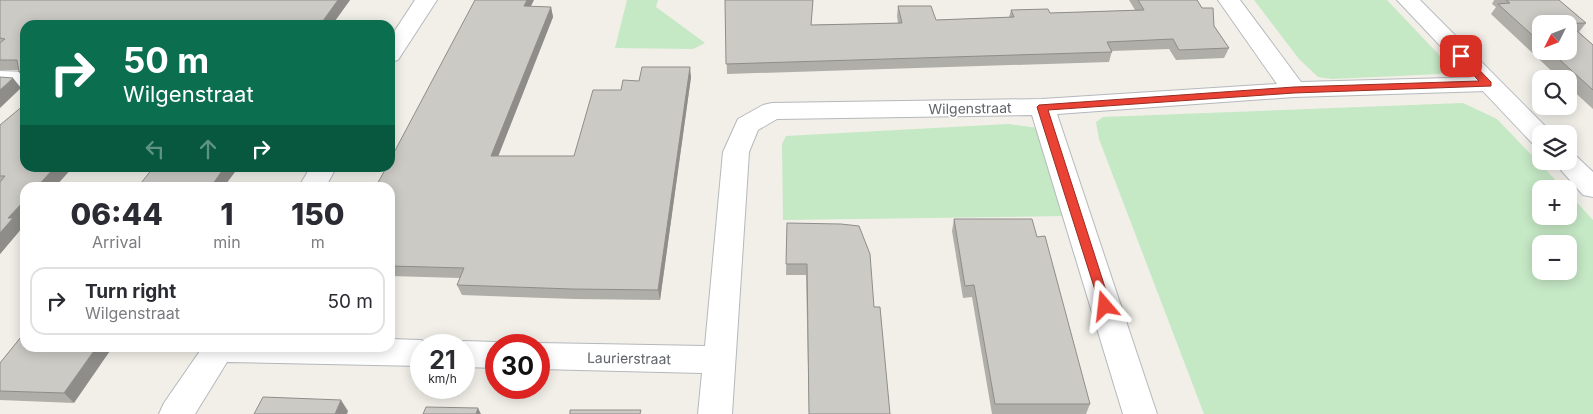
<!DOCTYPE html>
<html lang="en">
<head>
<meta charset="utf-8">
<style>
  :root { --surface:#fff; --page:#f2f2f3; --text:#2b2b33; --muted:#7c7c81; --line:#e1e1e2 }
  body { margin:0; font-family:Inter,sans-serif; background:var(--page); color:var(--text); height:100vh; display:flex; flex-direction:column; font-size:19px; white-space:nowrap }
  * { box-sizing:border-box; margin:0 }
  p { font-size:16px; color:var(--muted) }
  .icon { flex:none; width:28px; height:28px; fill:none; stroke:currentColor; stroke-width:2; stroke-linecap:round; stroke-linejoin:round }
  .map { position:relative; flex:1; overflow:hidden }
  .drawer { position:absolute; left:20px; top:182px; width:375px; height:170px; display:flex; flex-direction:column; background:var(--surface); border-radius:15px; box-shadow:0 2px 12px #0003 }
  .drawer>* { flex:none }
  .top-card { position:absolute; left:20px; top:20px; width:375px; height:152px; border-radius:15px; box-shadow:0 2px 12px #0003; background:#0b6e4f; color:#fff; overflow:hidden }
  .needle { width:32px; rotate:228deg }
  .controls { position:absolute; left:1532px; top:15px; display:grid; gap:10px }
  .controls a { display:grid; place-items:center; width:45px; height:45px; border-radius:10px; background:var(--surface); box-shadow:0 2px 12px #0003; font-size:25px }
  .speed { position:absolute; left:410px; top:334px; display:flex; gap:10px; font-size:25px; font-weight:700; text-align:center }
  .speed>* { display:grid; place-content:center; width:65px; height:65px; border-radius:50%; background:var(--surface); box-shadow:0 2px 12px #0003; line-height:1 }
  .speed small { font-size:12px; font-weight:400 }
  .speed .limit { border:8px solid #d22; background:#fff; color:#111 }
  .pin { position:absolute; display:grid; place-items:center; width:42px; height:42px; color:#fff; margin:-21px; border-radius:10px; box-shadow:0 2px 8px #0006 }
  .me { position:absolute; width:55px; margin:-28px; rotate:343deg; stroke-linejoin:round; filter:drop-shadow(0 0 4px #0008) }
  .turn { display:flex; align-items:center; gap:18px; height:105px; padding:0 20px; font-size:22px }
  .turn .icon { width:65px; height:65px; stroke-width:2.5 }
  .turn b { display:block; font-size:35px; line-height:42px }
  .lanes { display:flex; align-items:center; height:48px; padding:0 20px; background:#0003; justify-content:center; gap:25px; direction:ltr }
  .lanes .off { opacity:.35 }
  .eta { display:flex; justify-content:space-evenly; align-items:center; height:85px; text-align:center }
  .eta b { font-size:30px; font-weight:800; line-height:35px }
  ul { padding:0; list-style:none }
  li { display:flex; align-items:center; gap:15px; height:68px; margin:0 10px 8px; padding:0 10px; border:2px solid var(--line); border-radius:15px }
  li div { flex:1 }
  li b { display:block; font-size:19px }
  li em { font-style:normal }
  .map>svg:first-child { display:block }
  .green { fill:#c5e8c5; fill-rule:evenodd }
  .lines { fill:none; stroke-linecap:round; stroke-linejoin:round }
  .street-casing { stroke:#b5b8bc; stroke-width:2 }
  .secondary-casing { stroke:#b6babf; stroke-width:2 }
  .street { fill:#fff; fill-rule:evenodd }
  .secondary { fill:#fff; fill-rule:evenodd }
  .wall { fill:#afaea9; fill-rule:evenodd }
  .shaded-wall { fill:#8f8d8a }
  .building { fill:#cccac5; stroke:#8f8d8a }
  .route { fill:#ea4335; stroke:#982c22 }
  .labels { text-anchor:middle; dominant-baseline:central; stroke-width:4; stroke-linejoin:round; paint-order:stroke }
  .street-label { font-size:14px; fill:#5f6368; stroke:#fff }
</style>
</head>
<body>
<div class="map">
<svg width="1593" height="414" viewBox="0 0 1593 414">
  <rect width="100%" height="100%" fill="#f1efe8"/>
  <g class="green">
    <polygon points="627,0 658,0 656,7 705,43 693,49 615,48"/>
    <polygon points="1254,0 1387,0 1442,58 1444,72 1440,74 1332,79 1318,77 1299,59"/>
    <path d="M1463,103L1497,119L1564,189H1541V216H1569V194L1593,220V414H1204L1099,139L1096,122L1103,117ZM1541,244H1569V271H1541Z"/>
    <polygon points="1008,124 1038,128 1065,216 783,220 782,144 786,136"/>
  </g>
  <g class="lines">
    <g class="street-casing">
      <g id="street">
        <polygon points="415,0 437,0 398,60 390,62 390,38"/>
        <polygon points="1218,0 1240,0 1301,82 1487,77 1495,79 1499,84 1495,89 1487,91 1294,97 1057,114 1157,414 1123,414 1032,115 777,119 758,130 749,152 732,414 698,414 702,373 539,369 539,345 532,345 539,343 705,346 723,152 738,119 763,105 772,103 1042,99 1277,84"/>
        <polygon points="0,71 25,72 25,86 0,85"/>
        <polygon points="310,168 336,168 325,188 298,188"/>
        <polygon points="390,339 421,340 433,345 421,345 421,366 227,362 195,414 159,414 164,403 202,348 390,348"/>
        <polygon points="464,341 496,342 506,345 496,345 496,368 464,367 464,345 452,345"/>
      </g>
    </g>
    <g class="secondary-casing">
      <g id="secondary">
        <polygon points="1397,0 1420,0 1550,131 1552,134 1541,134 1541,145 1532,143"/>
        <polygon points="1569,153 1575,155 1593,172 1593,197 1583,195 1553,161 1569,161"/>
      </g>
    </g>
    <use href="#street" class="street"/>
    <use href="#secondary" class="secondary"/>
  </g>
  <g class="wall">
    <polygon points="0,0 350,0 332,25 25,25 25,80 19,72 19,70 0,70"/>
    <polygon points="725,0 813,0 811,25 898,23 897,16 898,6 936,20 1009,17 1011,10 1050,13 1135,10 1129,0 1197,0 1229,48 1224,58 1176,60 1169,49 1112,51 1109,62 727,74"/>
    <path d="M1494,0H1559L1586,23L1579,32L1593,45V109L1569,87V79H1560L1491,14L1496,7L1492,4ZM1541,24L1569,51H1541Z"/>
    <polygon points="531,7 551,7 553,17 498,156 574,156 621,90 639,81 691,77 660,300 575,299 462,295 457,285 460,278 390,276 390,188"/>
    <polygon points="0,125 25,168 72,168 54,188 25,188 25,219 20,225 22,228 0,254"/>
    <polygon points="954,219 1090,404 1086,414 992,414 972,297 963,298 952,231"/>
    <polygon points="787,223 874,307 890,414 809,414 806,275 786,275"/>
    <polygon points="25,332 74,403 0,400 0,363"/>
  </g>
  <g class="shaded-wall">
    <polygon points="338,0 350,0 332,25 320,25"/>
    <polygon points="527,0 534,0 526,16 524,6"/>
    <polygon points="551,7 553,17 494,167 491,156"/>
    <polygon points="25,67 25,80 19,72"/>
    <polygon points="690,67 691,77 660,300 658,290"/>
    <polygon points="13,78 21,88 0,108 0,90"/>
    <polygon points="54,168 72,168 54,188 36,188"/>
    <polygon points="224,168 238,168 223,188 210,188"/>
    <polygon points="25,200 25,219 20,225 22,228 0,254 0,233 8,218"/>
    <polygon points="96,348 112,348 74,403 64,393"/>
    <polygon points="341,400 348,411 347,414 335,414"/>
    <polygon points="478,408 481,414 476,414"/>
  </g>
  <g class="building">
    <polygon points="0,0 338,0 320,25 25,25 25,67 19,72 17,60 0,60 0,43 5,39 0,38"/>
    <polygon points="475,0 527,0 524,6 551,7 491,156 574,156 593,90 621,90 623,80 639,81 642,67 690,67 658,290 572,289 457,285 464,268 390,266 390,188 375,188 386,168 390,168 390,160"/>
    <polygon points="725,0 813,0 811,25 902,23 898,6 931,6 936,20 1014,17 1011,10 1048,9 1050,13 1144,10 1138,0 1197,0 1202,8 1213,8 1214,26 1229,48 1179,50 1173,39 1107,42 1112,52 726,64"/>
    <polygon points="1506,0 1559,0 1586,23 1541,24 1541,43 1498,4 1510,3"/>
    <polygon points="1569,24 1593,45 1593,90 1550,51 1569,51"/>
    <polygon points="0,77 13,78 0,90"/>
    <polygon points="24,105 25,105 25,168 54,168 36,188 25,188 25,200 8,218 13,218 0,233 0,182 5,176 0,176 0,125"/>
    <polygon points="153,168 224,168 210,188 137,188"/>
    <polygon points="954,219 1032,219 1037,237 1045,236 1090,404 995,404 974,285 965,286"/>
    <polygon points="787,223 841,224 859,226 870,254 874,307 880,307 890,414 809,414 807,264 786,264"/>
    <polygon points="25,332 25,348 96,348 64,393 0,391 0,363"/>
    <polygon points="263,397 341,400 335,414 254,414"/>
    <polygon points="426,407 478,408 476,414 423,414"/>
    <polygon points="570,410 641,410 640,414 570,414"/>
  </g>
  <polygon class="route" points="1461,53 1464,54 1491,82 1491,86 1294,93 1048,110 1111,306 1110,309 1101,309 1037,107 1039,105 1294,87 1479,81 1456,56"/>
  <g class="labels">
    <g class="street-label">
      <text transform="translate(970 108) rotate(-1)">Wilgenstraat</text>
      <text transform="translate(629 358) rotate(1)">Laurierstraat</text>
    </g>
  </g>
</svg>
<div class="controls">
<a><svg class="needle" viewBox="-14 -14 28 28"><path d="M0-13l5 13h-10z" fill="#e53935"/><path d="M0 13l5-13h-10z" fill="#7c7c81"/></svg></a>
<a><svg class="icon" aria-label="search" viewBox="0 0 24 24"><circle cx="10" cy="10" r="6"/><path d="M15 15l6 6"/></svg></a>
<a><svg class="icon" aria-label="layers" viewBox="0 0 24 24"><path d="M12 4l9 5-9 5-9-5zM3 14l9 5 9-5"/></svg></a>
<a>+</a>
<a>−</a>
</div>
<div class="speed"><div>21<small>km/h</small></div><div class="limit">30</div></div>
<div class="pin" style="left:1461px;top:56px;background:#d93025"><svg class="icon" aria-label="arrive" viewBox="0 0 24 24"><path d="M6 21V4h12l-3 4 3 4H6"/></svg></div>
<svg class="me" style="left:1105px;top:306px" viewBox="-20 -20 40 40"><path d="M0-17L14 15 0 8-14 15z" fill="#ea4335" stroke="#fff" stroke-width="4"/></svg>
<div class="top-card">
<div class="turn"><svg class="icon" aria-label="right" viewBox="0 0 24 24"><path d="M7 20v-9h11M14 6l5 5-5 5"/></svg><div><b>50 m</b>Wilgenstraat</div></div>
<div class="lanes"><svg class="icon off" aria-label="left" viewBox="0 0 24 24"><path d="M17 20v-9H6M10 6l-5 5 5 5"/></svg><svg class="icon off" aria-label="ahead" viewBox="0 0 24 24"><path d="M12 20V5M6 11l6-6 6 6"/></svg><svg class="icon" aria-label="right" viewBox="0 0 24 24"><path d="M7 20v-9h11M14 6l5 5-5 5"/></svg></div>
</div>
<section class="drawer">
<div class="eta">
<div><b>06:44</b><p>Arrival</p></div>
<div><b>1</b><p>min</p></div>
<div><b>150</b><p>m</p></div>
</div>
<ul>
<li><svg class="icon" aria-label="right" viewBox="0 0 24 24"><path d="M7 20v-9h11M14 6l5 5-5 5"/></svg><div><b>Turn right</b><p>Wilgenstraat</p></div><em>50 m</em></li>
</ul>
</section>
</div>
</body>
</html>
